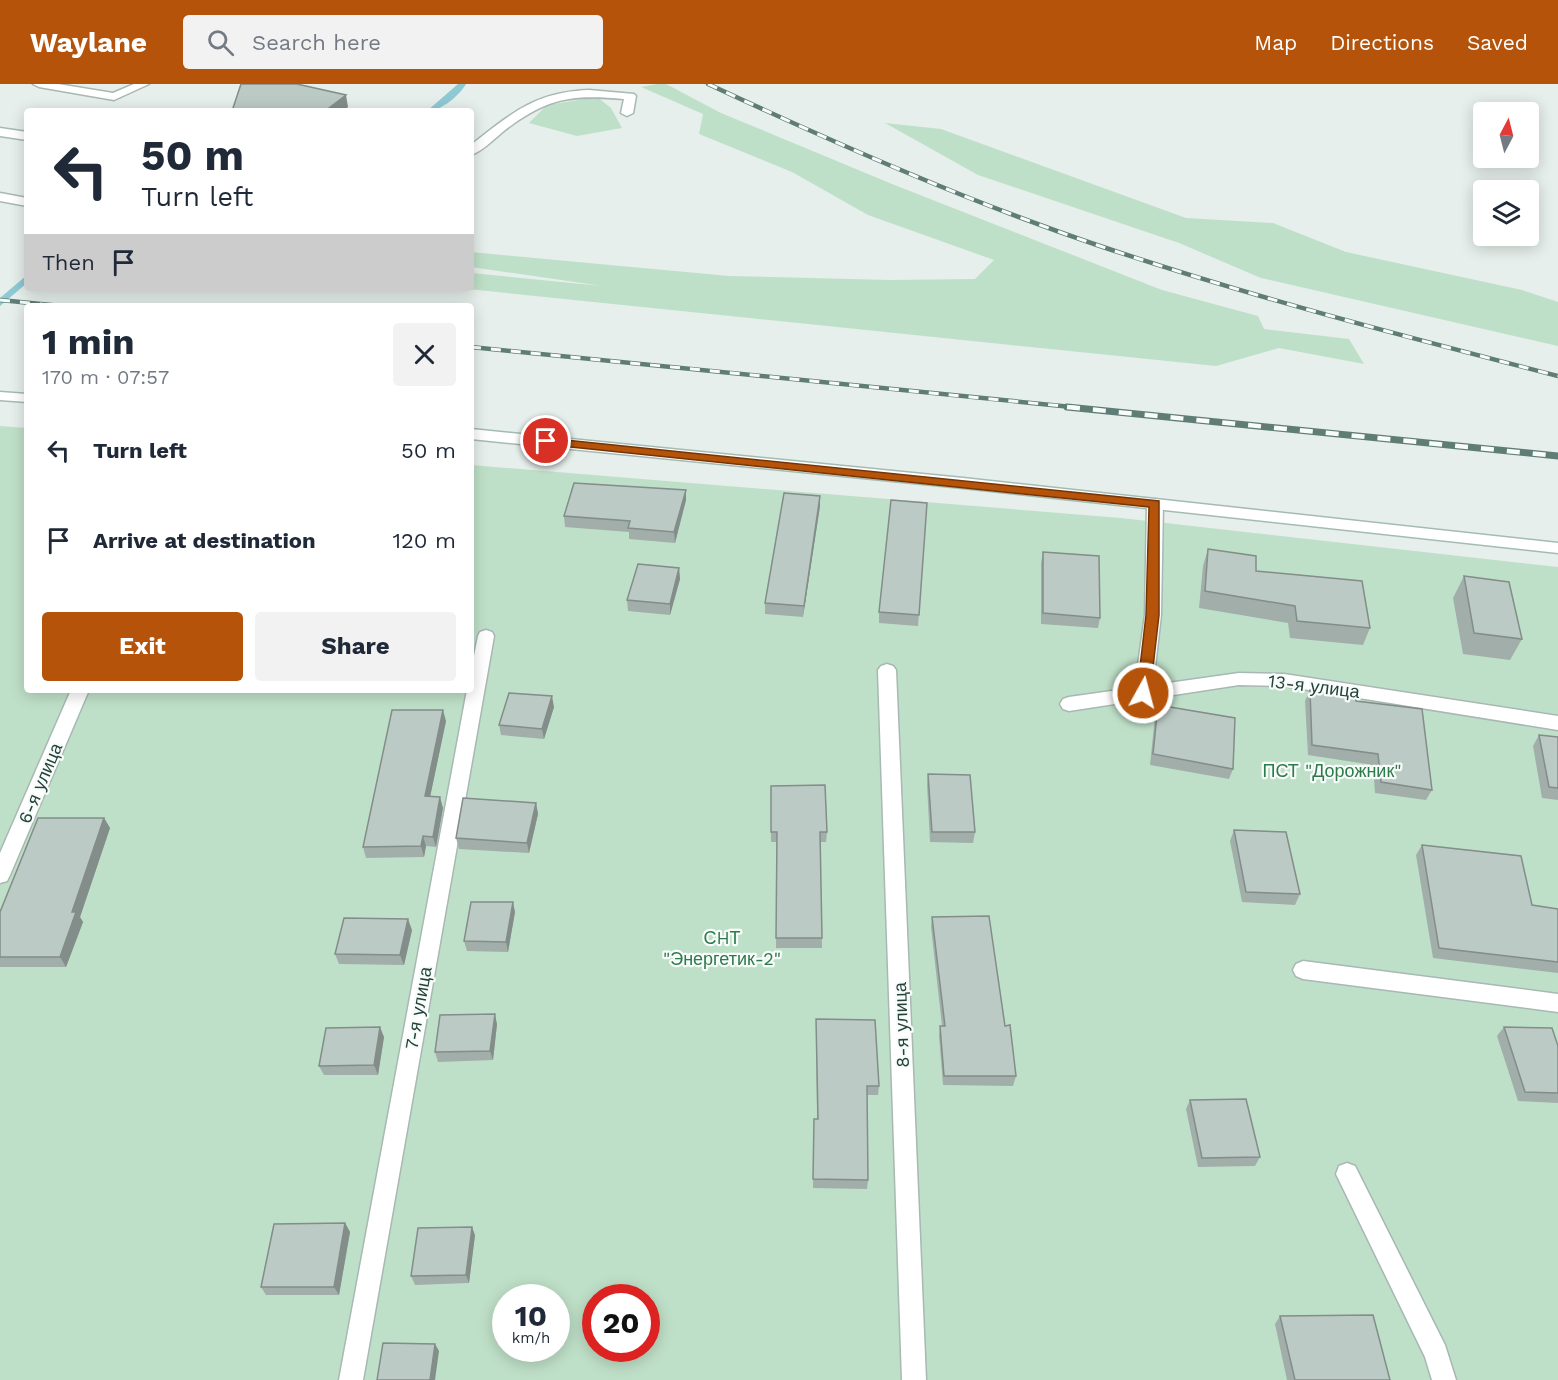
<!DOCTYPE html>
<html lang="en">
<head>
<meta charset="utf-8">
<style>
  :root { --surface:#fff; --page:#f2f2f3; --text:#1f2937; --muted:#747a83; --accent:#b45309 }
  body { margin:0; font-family:"Work Sans",sans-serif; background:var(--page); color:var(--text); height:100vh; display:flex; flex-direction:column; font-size:22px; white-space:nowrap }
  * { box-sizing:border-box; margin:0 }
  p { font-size:20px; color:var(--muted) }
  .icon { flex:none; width:33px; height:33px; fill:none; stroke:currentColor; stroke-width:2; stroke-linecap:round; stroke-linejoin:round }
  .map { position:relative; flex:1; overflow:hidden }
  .details { position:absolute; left:24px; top:219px; width:450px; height:390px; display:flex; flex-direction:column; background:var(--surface); border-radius:6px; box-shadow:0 3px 15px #0003 }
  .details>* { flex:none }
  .guide { position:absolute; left:24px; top:24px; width:450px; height:183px; border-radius:6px; box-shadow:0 3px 15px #0003; background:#fff; color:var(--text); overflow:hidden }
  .needle { width:39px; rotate:7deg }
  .controls { position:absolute; left:1473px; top:18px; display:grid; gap:12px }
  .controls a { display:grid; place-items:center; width:66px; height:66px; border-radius:6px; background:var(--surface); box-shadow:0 3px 15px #0003; font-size:30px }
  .speed { position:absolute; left:492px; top:1200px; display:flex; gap:12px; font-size:30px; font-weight:700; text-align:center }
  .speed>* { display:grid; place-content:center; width:78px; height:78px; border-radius:50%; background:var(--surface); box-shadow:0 3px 15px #0003; line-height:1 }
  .speed small { font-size:15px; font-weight:400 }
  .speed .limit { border:9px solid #d22; background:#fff; color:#111 }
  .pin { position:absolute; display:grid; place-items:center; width:51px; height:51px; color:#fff; margin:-26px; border:3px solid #fff; border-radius:50%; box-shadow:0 2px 6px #0007 }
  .me { position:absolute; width:66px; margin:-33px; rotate:7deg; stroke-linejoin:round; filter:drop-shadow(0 0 4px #0008) }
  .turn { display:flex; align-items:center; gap:21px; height:126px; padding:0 18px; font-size:27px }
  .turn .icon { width:78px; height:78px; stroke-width:2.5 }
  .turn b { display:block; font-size:42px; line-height:51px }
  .then { display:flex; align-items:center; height:57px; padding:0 18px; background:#0003; gap:12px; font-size:22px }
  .round { display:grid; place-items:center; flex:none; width:63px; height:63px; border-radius:6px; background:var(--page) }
  .summary { display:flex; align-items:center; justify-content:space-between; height:102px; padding:0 18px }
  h1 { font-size:36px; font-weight:700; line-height:45px }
  .action { display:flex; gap:12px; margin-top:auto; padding:12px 18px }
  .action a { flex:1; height:69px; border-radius:6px; background:var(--accent); color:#fff; font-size:24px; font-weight:700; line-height:69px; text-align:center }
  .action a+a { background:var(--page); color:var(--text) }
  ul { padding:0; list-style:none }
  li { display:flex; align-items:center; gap:18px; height:90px; padding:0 18px }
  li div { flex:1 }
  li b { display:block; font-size:22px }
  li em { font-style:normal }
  header { display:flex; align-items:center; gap:36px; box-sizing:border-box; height:84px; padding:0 30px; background:var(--accent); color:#fff }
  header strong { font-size:28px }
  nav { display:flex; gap:33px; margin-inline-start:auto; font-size:21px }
  .search { width:420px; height:54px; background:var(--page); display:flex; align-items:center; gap:15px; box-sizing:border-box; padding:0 21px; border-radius:6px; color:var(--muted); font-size:22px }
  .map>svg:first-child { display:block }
  .green { fill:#bfe0c8; fill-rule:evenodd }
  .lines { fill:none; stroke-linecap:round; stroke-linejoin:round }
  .stream { fill:#8ec9d4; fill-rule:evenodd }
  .lane-casing { stroke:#a8b8b2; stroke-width:3 }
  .street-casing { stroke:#a8b8b2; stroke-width:3 }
  .secondary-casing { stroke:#a4bbb3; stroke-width:3 }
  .lane { fill:#fff; fill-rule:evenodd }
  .street { fill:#fff; fill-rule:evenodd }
  .secondary { fill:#fff; fill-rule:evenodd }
  .rail-far1-casing { stroke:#5f7d75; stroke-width:4.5 }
  .rail-casing { stroke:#5f7d75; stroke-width:7 }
  .rail-far1 { stroke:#f7fbf9; stroke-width:3; stroke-dasharray:10; stroke-linecap:butt }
  .rail { stroke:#f7fbf9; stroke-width:4.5; stroke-dasharray:13; stroke-linecap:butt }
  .wall { fill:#a1aea9 }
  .shaded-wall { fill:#838d89 }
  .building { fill:#bbcac4; stroke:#838d89; stroke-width:1.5 }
  .route { fill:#b45309; stroke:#753606; stroke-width:1.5 }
  .labels { text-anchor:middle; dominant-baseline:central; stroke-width:4.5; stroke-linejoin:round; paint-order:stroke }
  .street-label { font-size:18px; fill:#24423a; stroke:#f7fbf9 }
  .park-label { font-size:18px; fill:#2d7a4b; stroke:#f7fbf9 }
</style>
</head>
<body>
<header>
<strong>Waylane</strong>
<div class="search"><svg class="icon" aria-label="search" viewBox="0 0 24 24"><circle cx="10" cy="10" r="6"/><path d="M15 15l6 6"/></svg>Search here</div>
<nav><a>Map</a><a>Directions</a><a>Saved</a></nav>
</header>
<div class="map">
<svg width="1558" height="1296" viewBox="0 0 1558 1296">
  <rect width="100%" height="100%" fill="#e6efeb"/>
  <g class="green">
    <polygon points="657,0 666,0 721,29 892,100 1162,206 1258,232 1264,245 1349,255 1364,280 1279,264 1216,282 458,204 471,204 471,189 602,202 471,183 471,168 729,192 890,196 975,195 994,176 868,131 792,88 699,50 703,30 641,3"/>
    <polygon points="597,13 611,24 622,44 577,52 529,39 547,21"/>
    <polygon points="885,39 941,45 1186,134 1273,139 1346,168 1522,206 1558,218 1558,262 1261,194 1179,159 978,91"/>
    <path d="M0,342L27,344V606H471V381L1121,434L1558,483V1296H0ZM506,1214H556V1264H506ZM596,1214H646V1264H596Z"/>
  </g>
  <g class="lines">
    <g class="stream">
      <path d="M458,0H466C459,12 441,27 427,27Z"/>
      <polygon points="27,191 27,199 0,222 0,214"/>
    </g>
    <g class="lane-casing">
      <g id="lane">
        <polygon points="33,0 58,0 113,9 134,0 149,0 114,16 39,3"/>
        <path d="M589,6L634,10L636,12L633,29L627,32L621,29L624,15C572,10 547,14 505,46C495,54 483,67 471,71V61C512,29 535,8 589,6Z"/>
        <polygon points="0,44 27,48 27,56 0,52"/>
        <polygon points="0,109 27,114 27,122 0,117"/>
        <polygon points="1155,415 1163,420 1161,531 1152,609 1149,614 1143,615 1137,614 1134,609 1145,531 1147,420"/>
        <polygon points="1347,1079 1355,1082 1445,1261 1456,1296 1432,1296 1425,1273 1336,1090 1339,1082"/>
      </g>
    </g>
    <g class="street-casing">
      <g id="street">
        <polygon points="486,546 492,548 494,552 363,1296 339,1296 467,606 471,606 471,587 478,552 480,548"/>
        <polygon points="887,580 893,582 896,586 926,1296 902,1296 878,586 881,582"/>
        <polygon points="1239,589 1284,590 1558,632 1558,646 1284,602 1239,601 1069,627 1063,625 1060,620 1063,615 1069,613"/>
        <polygon points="71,606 89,606 10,791 7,797 0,799 0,769"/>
        <polygon points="1303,877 1558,910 1558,928 1303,895 1296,892 1293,886 1296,880"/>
      </g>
    </g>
    <g class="secondary-casing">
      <g id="secondary">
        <polygon points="0,308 27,310 27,318 0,316"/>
        <polygon points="471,345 963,394 1558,459 1558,469 963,404 471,355"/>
      </g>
    </g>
    <use href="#lane" class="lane"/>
    <use href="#street" class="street"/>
    <use href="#secondary" class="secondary"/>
    <g class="rail-far1-casing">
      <g id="rail-far1">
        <path d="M708,0C835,59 964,116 1097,161C1248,212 1403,252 1558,292"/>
        <polyline points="0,216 61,222"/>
        <polyline points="471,263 1082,324"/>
      </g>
    </g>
    <g class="rail-casing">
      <polyline id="rail" points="1067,323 1558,372"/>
    </g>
    <use href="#rail-far1" class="rail-far1"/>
    <use href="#rail" class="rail"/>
  </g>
  <g class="wall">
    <polygon points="820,412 820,422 803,533 765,530 765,519"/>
    <polygon points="686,416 675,459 629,455 629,448 565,443 564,432"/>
    <polygon points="927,419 918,542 879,539 879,528"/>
    <polygon points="1208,465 1370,544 1363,561 1290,554 1288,539 1199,524 1203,482"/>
    <polygon points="1043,468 1100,534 1098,544 1041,540 1041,479"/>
    <polygon points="679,484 680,495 670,531 628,527 627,516"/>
    <polygon points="1464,492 1522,555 1510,576 1463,570 1453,514"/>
    <polygon points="1310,606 1356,617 1432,706 1426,716 1375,709 1373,681 1308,671 1305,617"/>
    <polygon points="1158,621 1233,685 1229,695 1150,681 1155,632"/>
    <polygon points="554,623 544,655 501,651 499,641"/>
    <polygon points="446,637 430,712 443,724 436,763 426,762 424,773 366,774 363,763"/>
    <polygon points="1539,651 1558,653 1558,716 1542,714 1533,662"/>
    <polygon points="928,690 975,748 973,759 930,758 927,701"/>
    <polygon points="771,702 827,748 826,758 820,758 822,864 776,864 777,758 771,758"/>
    <polygon points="536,719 538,730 529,769 459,765 456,754"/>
    <polygon points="104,734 110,744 80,833 83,838 66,883 0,883 0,828"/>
    <polygon points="1234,746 1300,810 1295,821 1242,818 1230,757"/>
    <polygon points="1422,761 1532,821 1558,825 1558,889 1433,874 1416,771"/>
    <polygon points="515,828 508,868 467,867 464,857"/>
    <polygon points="932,833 1005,942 1016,992 1013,1002 943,1001 939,952 940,942 942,942 931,843"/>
    <polygon points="412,846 404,881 339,880 335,870"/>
    <polygon points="816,935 879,1002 878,1011 867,1011 868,1096 867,1105 813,1104 814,1035 817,1035"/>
    <polygon points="497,940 493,976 438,978 435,968"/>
    <polygon points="1504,943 1558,962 1558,1019 1518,1017 1497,952"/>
    <polygon points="384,953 378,991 324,991 319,982"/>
    <polygon points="1190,1016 1260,1073 1255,1082 1198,1083 1186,1025"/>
    <polygon points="345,1139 350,1148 339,1211 266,1211 261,1203"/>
    <polygon points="475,1151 469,1199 415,1201 411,1192"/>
    <polygon points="1280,1232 1390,1296 1287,1296 1275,1240"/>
  </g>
  <g class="shaded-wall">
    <polygon points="346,11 348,23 343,27 325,27"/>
    <polygon points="686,406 686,416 675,459 674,448"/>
    <polygon points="820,412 820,422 803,533 804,522"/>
    <polygon points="679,484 680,495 670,531 670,520"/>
    <polygon points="552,612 554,623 544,655 542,645"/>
    <polygon points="443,626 446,637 428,723 425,712"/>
    <polygon points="440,713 443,724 436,763 433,753"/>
    <polygon points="536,719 538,730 529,769 527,759"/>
    <polygon points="104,734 110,744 80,833 83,838 66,883 60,873 72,828"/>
    <polygon points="423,752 426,762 424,773 421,762"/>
    <polygon points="513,818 515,828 508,868 506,858"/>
    <polygon points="408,835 412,846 404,881 400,871"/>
    <polygon points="495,930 497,940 493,976 490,967"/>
    <polygon points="380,943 384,953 378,991 374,981"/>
    <polygon points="345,1139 350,1148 339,1211 334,1203"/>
    <polygon points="472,1143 475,1151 469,1199 466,1191"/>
    <polygon points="435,1260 439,1267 435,1296 430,1296"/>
  </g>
  <g class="building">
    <polygon points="241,0 297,0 346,11 325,27 232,27"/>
    <polygon points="574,399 686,406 674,448 628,444 630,437 564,432"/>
    <polygon points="784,409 820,412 804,522 765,519"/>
    <polygon points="891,416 927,419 919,531 879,528"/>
    <polygon points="1208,465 1256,472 1256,487 1362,497 1370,544 1297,537 1295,522 1205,507"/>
    <polygon points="1043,468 1099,472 1100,534 1043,529"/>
    <polygon points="638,480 679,484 670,520 627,516"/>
    <polygon points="1464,492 1509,498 1522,555 1474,549"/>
    <polygon points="1310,606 1356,613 1356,617 1422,625 1432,706 1381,698 1378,670 1312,661"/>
    <polygon points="509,609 552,612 542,645 499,641"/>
    <polygon points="1158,621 1235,634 1233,685 1153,670"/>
    <polygon points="392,626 443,626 425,712 440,713 433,753 423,752 421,762 363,763"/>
    <polygon points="1539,651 1558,653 1558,704 1549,703"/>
    <polygon points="928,690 970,691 975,748 932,748"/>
    <polygon points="825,701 827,748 820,748 822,854 776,854 777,748 771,748 771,702"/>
    <polygon points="463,714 536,719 527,759 456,754"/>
    <polygon points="38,734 104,734 72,828 76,828 60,873 0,873 0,828"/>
    <polygon points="1234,746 1286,748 1300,810 1246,808"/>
    <polygon points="1422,761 1521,772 1532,821 1558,825 1558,878 1439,864"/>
    <polygon points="471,818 513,818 506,858 464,857"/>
    <polygon points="989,832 1005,942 1010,941 1016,992 944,992 940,942 945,942 932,833"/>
    <polygon points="344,834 408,835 400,871 335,870"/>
    <polygon points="495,930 490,967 435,968 440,931"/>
    <polygon points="816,935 875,936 879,1002 867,1002 868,1096 813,1095 814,1035 818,1035"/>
    <polygon points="380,943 374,981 319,982 326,944"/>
    <polygon points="1504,943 1552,944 1558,962 1558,1009 1525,1008"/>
    <polygon points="1246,1015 1260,1073 1202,1074 1190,1016"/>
    <polygon points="345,1139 334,1203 261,1203 274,1140"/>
    <polygon points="472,1143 466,1191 411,1192 418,1144"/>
    <polygon points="1373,1231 1390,1296 1295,1296 1280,1232"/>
    <polygon points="383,1259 435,1260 430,1296 377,1296"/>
  </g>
  <polygon class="route" points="546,354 1159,417 1159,531 1150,609 1143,614 1137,609 1146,531 1149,423 542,360 541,357"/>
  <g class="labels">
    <g class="street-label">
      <text transform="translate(1314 602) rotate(7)">13-я улица</text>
      <text transform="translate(40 699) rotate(-67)">6-я улица</text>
      <text transform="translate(418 924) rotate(-80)">7-я улица</text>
      <text transform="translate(901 941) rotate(-92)">8-я улица</text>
    </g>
    <g class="park-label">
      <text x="1332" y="686">ПСТ "Дорожник"</text>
      <text x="722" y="853">СHТ<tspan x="722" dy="21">"Энергетик-2"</tspan></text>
    </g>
  </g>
</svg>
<div class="controls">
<a><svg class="needle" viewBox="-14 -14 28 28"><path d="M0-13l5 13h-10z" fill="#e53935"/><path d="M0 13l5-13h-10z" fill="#747a83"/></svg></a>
<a><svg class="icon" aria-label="layers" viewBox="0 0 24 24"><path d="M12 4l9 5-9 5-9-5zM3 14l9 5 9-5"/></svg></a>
</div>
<div class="speed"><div>10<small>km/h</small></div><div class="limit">20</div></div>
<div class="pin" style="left:546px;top:357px;background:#d93025"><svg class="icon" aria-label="arrive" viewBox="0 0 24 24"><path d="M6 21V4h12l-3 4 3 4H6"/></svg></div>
<svg class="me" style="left:1143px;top:609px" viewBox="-20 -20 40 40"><circle r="17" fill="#b45309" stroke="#fff" stroke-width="3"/><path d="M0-11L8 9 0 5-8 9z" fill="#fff"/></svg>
<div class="guide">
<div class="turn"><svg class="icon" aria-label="left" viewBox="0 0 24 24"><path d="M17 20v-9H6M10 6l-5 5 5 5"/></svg><div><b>50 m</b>Turn left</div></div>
<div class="then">Then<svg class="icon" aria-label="arrive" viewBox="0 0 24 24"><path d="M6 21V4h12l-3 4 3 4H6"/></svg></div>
</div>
<section class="details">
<div class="summary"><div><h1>1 min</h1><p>170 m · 07:57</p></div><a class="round"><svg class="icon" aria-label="close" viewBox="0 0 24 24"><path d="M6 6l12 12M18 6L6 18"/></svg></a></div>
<ul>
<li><svg class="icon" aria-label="left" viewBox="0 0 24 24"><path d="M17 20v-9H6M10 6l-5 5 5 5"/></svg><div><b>Turn left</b></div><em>50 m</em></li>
<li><svg class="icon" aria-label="arrive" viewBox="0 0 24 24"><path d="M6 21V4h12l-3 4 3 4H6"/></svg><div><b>Arrive at destination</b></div><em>120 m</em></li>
</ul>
<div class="action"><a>Exit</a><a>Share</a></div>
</section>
</div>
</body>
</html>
